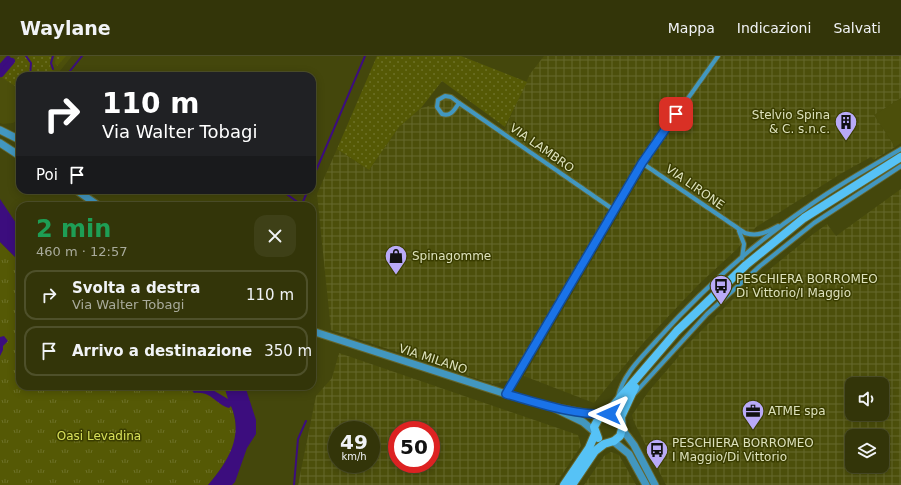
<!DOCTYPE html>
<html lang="it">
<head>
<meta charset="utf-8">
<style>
  :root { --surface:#333509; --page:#3e4017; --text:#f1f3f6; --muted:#a9ab9c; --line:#4e502a }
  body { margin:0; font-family:"DejaVu Sans",sans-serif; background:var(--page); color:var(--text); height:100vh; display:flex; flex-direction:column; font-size:15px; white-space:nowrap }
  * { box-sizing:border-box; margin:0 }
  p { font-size:13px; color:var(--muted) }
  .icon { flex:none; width:22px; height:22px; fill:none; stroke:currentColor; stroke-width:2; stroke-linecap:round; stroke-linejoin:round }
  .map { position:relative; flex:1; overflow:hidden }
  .sheet { position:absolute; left:16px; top:146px; width:300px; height:188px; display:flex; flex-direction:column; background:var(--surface); border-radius:12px; box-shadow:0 2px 10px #0003,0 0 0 1px var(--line) }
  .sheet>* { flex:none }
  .hud { position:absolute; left:16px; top:16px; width:300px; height:122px; border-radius:12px; box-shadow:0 2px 10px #0003,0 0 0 1px var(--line); background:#202124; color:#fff; overflow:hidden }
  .controls { position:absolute; left:845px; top:321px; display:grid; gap:8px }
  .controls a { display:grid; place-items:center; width:44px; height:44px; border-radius:8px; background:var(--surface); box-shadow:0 2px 10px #0003,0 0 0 1px var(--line); font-size:20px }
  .speed { position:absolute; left:328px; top:365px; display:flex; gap:8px; font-size:20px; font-weight:700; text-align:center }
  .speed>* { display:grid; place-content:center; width:52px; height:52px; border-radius:50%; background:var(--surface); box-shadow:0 2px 10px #0003,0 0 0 1px var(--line); line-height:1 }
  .speed small { font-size:10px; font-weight:400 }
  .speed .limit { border:6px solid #d22; background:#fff; color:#111 }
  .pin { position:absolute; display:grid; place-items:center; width:34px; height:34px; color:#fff; margin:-17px; border-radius:8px; box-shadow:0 2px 6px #0006 }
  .me { position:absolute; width:44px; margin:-22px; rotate:270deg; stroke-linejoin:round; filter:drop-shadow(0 0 3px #0008) }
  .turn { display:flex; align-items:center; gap:14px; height:84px; padding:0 20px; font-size:18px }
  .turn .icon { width:52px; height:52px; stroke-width:2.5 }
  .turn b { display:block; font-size:28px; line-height:34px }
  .then { display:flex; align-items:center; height:38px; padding:0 20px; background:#0003; gap:8px; font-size:15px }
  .round { display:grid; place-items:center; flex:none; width:42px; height:42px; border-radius:12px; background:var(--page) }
  .head { display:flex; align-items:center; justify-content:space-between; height:68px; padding:0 20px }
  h1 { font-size:24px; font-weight:800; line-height:30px; color:#1e9e55 }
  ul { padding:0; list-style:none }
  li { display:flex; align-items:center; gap:12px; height:50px; margin:0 8px 6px; padding:0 12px; border:2px solid var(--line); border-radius:12px }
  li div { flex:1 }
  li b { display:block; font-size:15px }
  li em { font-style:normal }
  header { display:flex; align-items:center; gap:24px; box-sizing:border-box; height:56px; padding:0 20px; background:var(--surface); border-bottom:1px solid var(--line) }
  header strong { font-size:19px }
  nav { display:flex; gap:22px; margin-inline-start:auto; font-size:14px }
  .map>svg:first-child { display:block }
  .built { fill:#4c4f0b }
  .industrial { fill:url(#industrial-grid); fill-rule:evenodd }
  .grass { fill:url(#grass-dots) }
  .park { fill:url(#park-tufts) }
  .water { fill:#3c0d7e }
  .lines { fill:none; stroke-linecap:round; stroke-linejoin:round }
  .stream { stroke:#3c0d7e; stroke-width:2 }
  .canal { stroke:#3c0d7e; stroke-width:6 }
  .minor-casing { stroke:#63662f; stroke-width:6 }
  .tertiary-casing { stroke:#63662f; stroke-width:9 }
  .secondary-casing { stroke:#63662f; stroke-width:10 }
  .minor { stroke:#4297c0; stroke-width:4 }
  .tertiary { stroke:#4297c0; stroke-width:7 }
  .secondary { stroke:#56c2f6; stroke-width:8 }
  .route-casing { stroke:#114b97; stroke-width:10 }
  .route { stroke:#1a73e8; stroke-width:7 }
  .labels { text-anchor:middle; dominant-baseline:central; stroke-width:3; stroke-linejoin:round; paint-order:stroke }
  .poi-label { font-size:12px; fill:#dde1bc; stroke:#3a3d00; text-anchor:start }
  .street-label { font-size:12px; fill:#dde1bc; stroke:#3a3d00 }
  .park-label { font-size:12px; fill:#d8e15a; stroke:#3a3d00 }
</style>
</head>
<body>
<header>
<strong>Waylane</strong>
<nav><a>Mappa</a><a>Indicazioni</a><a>Salvati</a></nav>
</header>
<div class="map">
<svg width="901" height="429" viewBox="0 0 901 429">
  <defs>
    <pattern id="industrial-grid" width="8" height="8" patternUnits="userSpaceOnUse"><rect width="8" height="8" fill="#4c4f0b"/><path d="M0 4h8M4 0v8" fill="none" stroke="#65682d"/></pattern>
    <pattern id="grass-dots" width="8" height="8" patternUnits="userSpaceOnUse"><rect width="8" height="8" fill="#555905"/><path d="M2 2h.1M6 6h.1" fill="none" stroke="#6d7128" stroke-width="1.8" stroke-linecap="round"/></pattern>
    <pattern id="park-tufts" width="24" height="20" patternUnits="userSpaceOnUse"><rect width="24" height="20" fill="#555905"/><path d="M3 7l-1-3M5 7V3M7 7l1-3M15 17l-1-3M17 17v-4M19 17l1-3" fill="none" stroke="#6d7128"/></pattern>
  </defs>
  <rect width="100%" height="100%" fill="#44470c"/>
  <g class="built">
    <polygon points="0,0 72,0 56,20 20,20 20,62 13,67 3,68 0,67"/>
    <polygon points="901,42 901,87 895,91 874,59"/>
  </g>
  <g class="industrial">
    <polygon points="544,0 718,0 653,90 514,324 493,328 331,274 317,138 337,93 369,114 399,71 421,52 437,48 447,40 503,77 530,18"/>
    <polygon points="722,0 901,0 901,42 874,59 895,91 874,104 871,101 842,117 756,171 737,193 698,229 644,286 594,347 524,320 647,110 647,106"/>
    <path d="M901,133V429H666L634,366L632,359L649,335L679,300L678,298L734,242L812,179L827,168L836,180ZM852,328H882V358H852ZM852,380H882V410H852Z"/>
    <path d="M339,297L578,379L581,390L555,429H298L316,340L332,322ZM337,374H371V408H337ZM397,374H431V408H397Z"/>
    <polygon points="611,396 619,399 636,429 584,429 604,400"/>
  </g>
  <g class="grass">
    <polygon points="19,0 51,0 50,11 53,15 49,20 20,20 20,33 1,21"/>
    <polygon points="56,0 66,0 57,10 55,7"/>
    <polygon points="377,0 461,0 527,26 505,71 442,25 421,52 399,71 369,114 337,93"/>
  </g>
  <path class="park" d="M0,186L20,206V330H224C229,344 236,359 236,375C237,392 219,416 208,429H0Z"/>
  <g class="water">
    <polygon points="0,143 20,173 20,206 0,186"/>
    <polygon points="4,280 8,285 3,290 3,294 0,300 0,281"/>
    <path d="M195,330H206L228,343L224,330H245L256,364V378L247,392L235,426L232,429H208C228,406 244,380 231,350L229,352C215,348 212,335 194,337L191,333Z"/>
  </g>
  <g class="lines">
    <g class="stream">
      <polyline points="26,0 31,7 30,20"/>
      <polyline points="53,0 51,7 53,13"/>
      <polyline points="66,20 82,0"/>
      <polyline points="312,124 365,0"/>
      <polyline points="281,134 303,150"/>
      <polyline points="302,148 308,134"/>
      <polyline points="294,429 298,383 306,365"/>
    </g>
    <g class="canal">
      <polyline points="0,12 8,3"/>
      <polyline points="1,18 12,5"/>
    </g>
    <g class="minor-casing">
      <g id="minor">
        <path d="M445,40L451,41L459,47C454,54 451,61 442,58L437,51L438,44Z"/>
        <polyline points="459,47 614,154"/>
        <path d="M642,107L745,177C758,181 767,176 778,170"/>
        <polyline points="739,175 744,188 742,202"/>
        <polyline points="635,337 707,258 760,210 814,167 901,110"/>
        <polyline points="506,338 642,107 718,0"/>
        <path d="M618,341C623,318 642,301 657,284C700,236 752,189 806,152C836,130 869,112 901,93"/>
      </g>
    </g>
    <g class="tertiary-casing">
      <g id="tertiary">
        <polyline points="0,74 20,84"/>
        <polyline points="0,87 20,100"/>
        <polyline points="76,134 99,150"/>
        <polyline points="312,275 506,338 548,350 589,358 603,359"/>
        <polyline points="554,352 583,366 595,376"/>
        <polyline points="622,373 634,389 655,429"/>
        <polyline points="613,385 629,398 646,429"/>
      </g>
    </g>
    <g class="secondary-casing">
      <g id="secondary">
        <polyline points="606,358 677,275 746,209 804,162 901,101"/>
        <polyline points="598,382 594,371 600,360 612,358 621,366"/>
        <polyline points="564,429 589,392 595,378"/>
        <polyline points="572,429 595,395 604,388 614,385 620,380 622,373 621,361 635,331"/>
      </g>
    </g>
    <use href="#minor" class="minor"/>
    <use href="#tertiary" class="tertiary"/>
    <use href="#secondary" class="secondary"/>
  </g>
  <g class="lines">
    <g class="route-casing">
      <path id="route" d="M609,358C575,360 539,347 506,338L642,107L676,58"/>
    </g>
    <use href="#route" class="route"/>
  </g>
  <defs>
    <g id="building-pin" transform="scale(1.15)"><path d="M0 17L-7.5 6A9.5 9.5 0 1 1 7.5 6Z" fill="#b9aaf7" stroke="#3a3d00"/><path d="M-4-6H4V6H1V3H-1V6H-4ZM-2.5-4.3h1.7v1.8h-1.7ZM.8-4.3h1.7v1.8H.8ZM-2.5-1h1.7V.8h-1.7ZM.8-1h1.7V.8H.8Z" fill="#111"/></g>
    <g id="shop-pin" transform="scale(1.15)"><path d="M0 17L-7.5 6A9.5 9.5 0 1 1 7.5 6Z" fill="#b9aaf7" stroke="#3a3d00"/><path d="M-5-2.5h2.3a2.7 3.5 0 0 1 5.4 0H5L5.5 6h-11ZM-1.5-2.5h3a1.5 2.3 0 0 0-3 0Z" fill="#111"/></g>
    <g id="bus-pin" transform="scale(1.15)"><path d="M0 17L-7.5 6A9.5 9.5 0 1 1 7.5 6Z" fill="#b9aaf7" stroke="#3a3d00"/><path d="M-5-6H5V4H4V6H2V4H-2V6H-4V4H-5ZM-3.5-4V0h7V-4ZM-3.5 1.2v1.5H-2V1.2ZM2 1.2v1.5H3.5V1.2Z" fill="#111"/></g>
    <g id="office-pin" transform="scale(1.15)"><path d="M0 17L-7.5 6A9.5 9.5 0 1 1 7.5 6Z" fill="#b9aaf7" stroke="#3a3d00"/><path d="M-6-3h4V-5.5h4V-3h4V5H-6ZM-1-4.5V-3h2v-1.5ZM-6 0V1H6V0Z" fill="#111"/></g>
  </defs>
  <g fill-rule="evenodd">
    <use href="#building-pin" x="846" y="66"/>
    <use href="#shop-pin" x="396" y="200"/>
    <use href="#bus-pin" x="721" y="230"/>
    <use href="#office-pin" x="753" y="355"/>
    <use href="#bus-pin" x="657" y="394"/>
  </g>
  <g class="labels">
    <g class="poi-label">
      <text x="830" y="59" text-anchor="end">Stelvio Spina<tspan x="830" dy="14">&amp; C. s.n.c.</tspan></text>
      <text x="412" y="200">Spinagomme</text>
      <text x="736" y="223">PESCHIERA BORROMEO<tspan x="736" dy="14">Di Vittorio/I Maggio</tspan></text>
      <text x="768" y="355">ATME spa</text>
      <text x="672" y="387">PESCHIERA BORROMEO<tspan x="672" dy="14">I Maggio/Di Vittorio</tspan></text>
    </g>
    <g class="street-label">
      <text transform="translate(542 92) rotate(35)">VIA LAMBRO</text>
      <text transform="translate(695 131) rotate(35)">VIA LIRONE</text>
      <text transform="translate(433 303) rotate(18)">VIA MILANO</text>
    </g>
    <g class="park-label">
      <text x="99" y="380">Oasi Levadina</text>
    </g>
  </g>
</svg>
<div class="controls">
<a><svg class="icon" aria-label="sound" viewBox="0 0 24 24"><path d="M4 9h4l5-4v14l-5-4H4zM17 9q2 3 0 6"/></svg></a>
<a><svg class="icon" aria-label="layers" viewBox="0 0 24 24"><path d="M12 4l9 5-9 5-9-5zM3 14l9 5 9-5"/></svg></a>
</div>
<div class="speed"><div>49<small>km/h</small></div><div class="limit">50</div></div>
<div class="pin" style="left:676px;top:58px;background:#d93025"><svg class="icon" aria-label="arrive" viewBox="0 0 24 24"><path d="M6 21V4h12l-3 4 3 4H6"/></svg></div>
<svg class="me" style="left:609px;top:358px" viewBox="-20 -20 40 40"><path d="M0-17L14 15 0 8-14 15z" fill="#1a73e8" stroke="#fff" stroke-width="4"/></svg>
<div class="hud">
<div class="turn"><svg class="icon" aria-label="right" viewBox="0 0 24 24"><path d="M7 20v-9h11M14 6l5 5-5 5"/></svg><div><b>110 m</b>Via Walter Tobagi</div></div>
<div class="then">Poi<svg class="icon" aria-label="arrive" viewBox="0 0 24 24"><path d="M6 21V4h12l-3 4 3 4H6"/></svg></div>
</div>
<section class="sheet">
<div class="head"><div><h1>2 min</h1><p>460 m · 12:57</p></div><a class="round"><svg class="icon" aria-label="close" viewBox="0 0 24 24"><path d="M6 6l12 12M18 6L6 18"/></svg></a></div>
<ul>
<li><svg class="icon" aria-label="right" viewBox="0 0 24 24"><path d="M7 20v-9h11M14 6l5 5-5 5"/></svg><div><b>Svolta a destra</b><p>Via Walter Tobagi</p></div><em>110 m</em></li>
<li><svg class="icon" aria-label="arrive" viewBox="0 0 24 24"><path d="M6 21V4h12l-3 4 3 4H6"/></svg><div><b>Arrivo a destinazione</b></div><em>350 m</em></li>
</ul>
</section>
</div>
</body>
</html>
